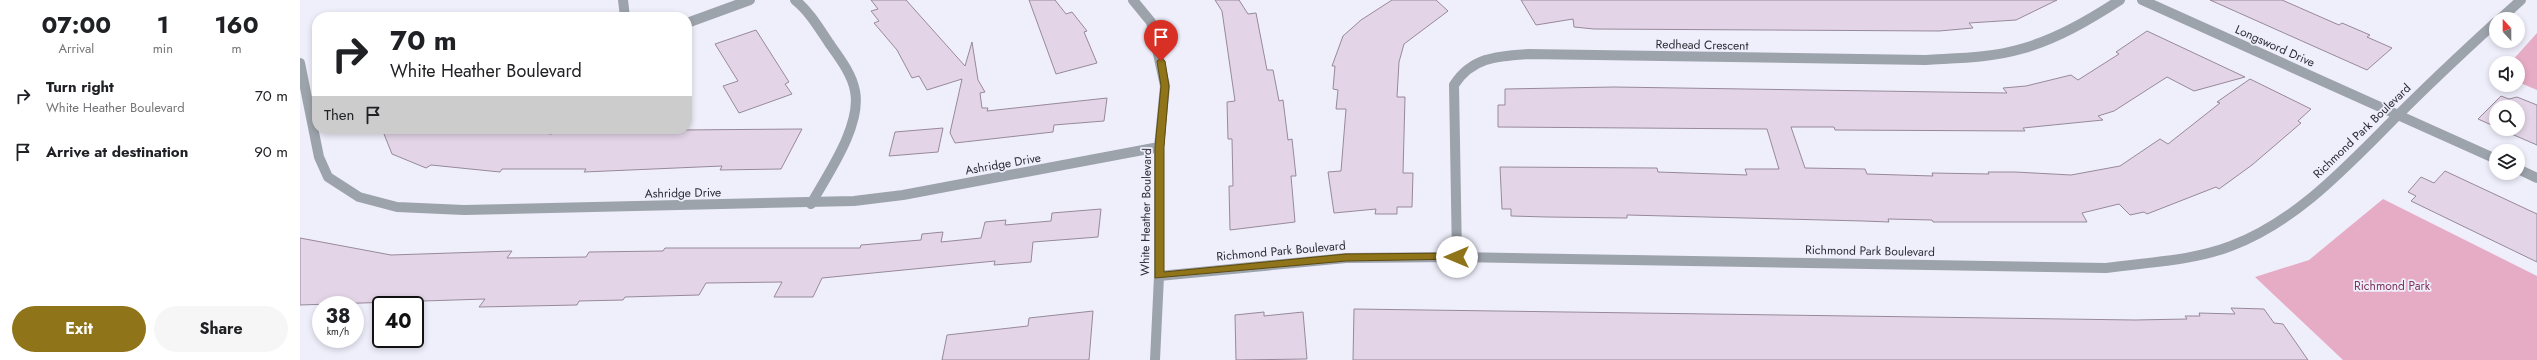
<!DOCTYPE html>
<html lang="en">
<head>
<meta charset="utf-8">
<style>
  :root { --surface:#fff; --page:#f6f6f6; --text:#202124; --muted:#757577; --accent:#8f7419 }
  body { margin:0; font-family:Jost,sans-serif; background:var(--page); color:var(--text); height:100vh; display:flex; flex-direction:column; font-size:15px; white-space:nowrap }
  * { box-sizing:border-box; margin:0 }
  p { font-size:13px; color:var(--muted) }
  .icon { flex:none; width:22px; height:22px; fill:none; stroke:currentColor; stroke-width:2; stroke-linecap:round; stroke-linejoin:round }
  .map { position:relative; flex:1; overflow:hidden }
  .details { display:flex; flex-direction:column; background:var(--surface); width:300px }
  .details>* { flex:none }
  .guide { position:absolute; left:12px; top:12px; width:380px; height:122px; border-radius:16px; box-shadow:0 2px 6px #0003; background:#fff; color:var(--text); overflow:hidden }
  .needle { width:26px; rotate:339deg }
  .tools { position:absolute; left:2189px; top:12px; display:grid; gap:8px }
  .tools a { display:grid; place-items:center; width:36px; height:36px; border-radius:50%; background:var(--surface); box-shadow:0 2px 6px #0003; font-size:20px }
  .speed { position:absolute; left:12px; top:296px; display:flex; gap:8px; font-size:20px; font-weight:700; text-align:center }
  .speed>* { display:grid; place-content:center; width:52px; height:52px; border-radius:50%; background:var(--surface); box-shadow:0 2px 6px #0003; line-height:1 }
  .speed small { font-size:10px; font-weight:400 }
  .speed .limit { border:2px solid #111; border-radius:6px; background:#fff; color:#111 }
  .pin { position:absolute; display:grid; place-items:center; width:34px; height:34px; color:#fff; margin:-41px -17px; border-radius:50% 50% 50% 0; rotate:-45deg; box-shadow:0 0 4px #0007 }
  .pin .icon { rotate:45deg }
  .me { position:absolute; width:44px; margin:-22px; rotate:270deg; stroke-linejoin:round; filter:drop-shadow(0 0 3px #0008) }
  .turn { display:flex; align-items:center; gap:14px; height:84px; padding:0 12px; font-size:18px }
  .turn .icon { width:52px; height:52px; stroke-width:2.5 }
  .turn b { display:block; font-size:28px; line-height:34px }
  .then { display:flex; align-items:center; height:38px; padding:0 12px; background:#0003; gap:8px; font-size:15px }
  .eta { display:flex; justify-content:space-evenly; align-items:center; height:68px; text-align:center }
  .eta b { font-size:24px; font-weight:700; line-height:28px }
  .action { display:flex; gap:8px; margin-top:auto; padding:8px 12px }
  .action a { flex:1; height:46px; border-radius:24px; background:var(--accent); color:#fff; font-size:16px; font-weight:700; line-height:46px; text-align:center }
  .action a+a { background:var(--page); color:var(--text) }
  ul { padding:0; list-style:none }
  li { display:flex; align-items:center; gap:12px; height:56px; padding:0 12px }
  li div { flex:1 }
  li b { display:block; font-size:15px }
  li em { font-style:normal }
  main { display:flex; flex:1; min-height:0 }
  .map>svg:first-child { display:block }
  .green { fill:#e7acc5 }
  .building { fill:#e3d5e7; stroke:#97899a }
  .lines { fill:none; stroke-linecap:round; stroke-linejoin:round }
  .minor { stroke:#9da3ab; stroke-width:10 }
  .route { fill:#8f7419; stroke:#5d4b10 }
  .labels { text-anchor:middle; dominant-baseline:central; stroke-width:3.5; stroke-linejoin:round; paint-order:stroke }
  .street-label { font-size:12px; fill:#2b2b33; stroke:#efeffc }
  .park-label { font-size:12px; fill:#7f3258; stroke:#efeffc }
</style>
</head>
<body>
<main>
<section class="details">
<div class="eta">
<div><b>07:00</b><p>Arrival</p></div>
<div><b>1</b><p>min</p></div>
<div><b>160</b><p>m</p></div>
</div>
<ul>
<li><svg class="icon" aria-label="right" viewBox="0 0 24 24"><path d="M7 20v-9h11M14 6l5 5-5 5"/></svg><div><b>Turn right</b><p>White Heather Boulevard</p></div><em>70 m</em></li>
<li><svg class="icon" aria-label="arrive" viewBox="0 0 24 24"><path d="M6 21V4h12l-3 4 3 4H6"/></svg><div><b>Arrive at destination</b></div><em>90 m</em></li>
</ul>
<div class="action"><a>Exit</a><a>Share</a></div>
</section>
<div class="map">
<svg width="2237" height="360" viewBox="0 0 2237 360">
  <rect width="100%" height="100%" fill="#efeffc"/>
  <g class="green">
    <polygon points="2237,33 2237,90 2218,82 2218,63 2210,63"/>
    <polygon points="2083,199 2237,276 2237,360 2043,360 1955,277 2009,260"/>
  </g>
  <g class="building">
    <polygon points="571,0 606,0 665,66 672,42 678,80 685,92 680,93 682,108 688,108 687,111 807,98 804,121 754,125 753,132 655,143 650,133 662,79 627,90 619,76 612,78 597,50 574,23 579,21 571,11 578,9"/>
    <polygon points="729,0 755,0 766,14 772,12 787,31 784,32 797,63 756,74"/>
    <polygon points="915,0 939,0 948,14 956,13 967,70 973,70 979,101 983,100 988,140 992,139 996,176 991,176 995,222 930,230 929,186 933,186 932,139 928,139 927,102 935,101 922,11"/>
    <polygon points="1092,0 1136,0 1148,11 1104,44 1099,62 1097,97 1105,97 1103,173 1113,173 1112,207 1097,207 1097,214 1075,214 1076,209 1034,213 1028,172 1041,171 1046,109 1036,109 1038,90 1033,89 1035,66 1032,66 1043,36 1061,20"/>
    <polygon points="1221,0 1757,0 1716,20 1669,23 1673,28 1639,31 1294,29 1274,27 1273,19 1236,25"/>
    <polygon points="1910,0 1982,0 2039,25 2042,23 2070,35 2067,37 2092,48 2067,70"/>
    <polygon points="456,30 489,82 485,84 492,94 439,113 423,86 438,81 415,44"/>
    <polygon points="1847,31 1945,77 1894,91 1867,77 1814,111 1798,116 1803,120 1723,128 1725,131 1535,130 1534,127 1491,127 1505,168 1565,169 1567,174 1633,176 1632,173 1689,174 1688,172 1715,172 1771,175 1820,166 1860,139 1868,144 1920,103 1917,102 1950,79 2011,109 1998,121 2001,123 1952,165 1919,189 1916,187 1847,214 1844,212 1830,215 1819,204 1782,213 1787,222 1633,222 1632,220 1588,219 1589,222 1563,221 1327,215 1327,218 1247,217 1211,216 1211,209 1202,209 1200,167 1357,168 1358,172 1447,175 1445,169 1479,169 1467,129 1198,127 1198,105 1205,105 1205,89 1314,87 1707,93 1703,88 1726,86 1771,75 1778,80 1819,54 1816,52"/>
    <polygon points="2201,96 2209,99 2217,97 2237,105 2237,145 2200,129 2218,129 2218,107 2196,107 2196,127 2178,119"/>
    <polygon points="643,128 638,152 589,156 595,132"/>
    <polygon points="82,129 204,129 252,134 254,131 502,129 481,169 420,170 422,166 284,172 286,169 202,169 200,172 131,165 126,168 92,154"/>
    <polygon points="2145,171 2237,214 2237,262 2111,201 2116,196 2108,192 2121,177 2134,183"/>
    <polygon points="801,209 798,237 733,242 731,262 694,265 695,261 522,278 513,297 474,297 482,282 406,283 399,295 325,297 323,300 279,301 277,305 179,307 185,299 0,305 0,238 91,255 212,251 207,258 286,257 289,252 363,251 365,248 560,248 561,245 621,240 622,234 643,232 641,242 681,238 685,222 706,220 705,225 751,221 752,213"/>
    <polygon points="1931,308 1964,309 1974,323 1983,324 2008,360 1053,360 1054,309 1835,320 1887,319 1885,316 1900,316 1899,313 1935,314"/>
    <polygon points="793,311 789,360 642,360 647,335 728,326 729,318"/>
    <polygon points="964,312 964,316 1003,312 1007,359 936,360 935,315"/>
  </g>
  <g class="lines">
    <g class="minor">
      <polyline points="323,0 325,17"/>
      <path d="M495,0C509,11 519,28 529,43C539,57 552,74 555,91C562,126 527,175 511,204"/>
      <polyline points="833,0 851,22 865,86 859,147 859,276 855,360"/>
      <polyline points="1842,0 2196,159"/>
      <polyline points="2200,19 2221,0"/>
      <polyline points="387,23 450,0"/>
      <polyline points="0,63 19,157 28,177 59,197 97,207 164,210 554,201 603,195 859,147"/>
      <polyline points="2218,169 2237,178"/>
      <path d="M1157,257L1154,85C1172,57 1198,56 1228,54L1626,60C1658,58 1690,58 1721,49C1757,39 1789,20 1820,0"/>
      <path d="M859,276L1046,258L1157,257L1806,268C1848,262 1892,261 1931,246C1997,221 2046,167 2095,118C2128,85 2162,53 2196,22"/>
    </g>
  </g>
  <polygon class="route" points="861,58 865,61 869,86 864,147 864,272 1046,254 1157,253 1160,254 1160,259 1046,261 855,278 855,147 861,86 857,61"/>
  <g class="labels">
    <g class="street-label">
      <text transform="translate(1402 45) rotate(1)">Redhead Crescent</text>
      <text transform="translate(1975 46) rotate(24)">Longsword Drive</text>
      <text transform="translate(2062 131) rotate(-44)">Richmond Park Boulevard</text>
      <text transform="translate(703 164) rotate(-10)">Ashridge Drive</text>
      <text transform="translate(383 193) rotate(-1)">Ashridge Drive</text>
      <text transform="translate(846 212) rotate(-89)">White Heather Boulevard</text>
      <text transform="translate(981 251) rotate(-5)">Richmond Park Boulevard</text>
      <text transform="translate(1570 251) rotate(1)">Richmond Park Boulevard</text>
    </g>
    <g class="park-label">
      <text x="2092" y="286">Richmond Park</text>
    </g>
  </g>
</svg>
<div class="tools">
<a><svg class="needle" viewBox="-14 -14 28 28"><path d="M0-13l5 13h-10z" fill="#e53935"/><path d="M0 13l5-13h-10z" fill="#757577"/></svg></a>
<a><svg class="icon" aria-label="sound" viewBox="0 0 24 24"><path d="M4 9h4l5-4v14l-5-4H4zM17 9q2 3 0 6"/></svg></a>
<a><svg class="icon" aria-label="search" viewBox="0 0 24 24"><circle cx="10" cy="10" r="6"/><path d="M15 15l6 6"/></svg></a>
<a><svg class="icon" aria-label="layers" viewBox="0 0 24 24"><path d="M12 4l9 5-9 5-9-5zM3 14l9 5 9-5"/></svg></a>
</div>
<div class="speed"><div>38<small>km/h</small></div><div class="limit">40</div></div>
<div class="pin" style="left:861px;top:61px;background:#d93025"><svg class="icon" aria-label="arrive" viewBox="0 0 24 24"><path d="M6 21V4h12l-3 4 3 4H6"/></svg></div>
<svg class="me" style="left:1157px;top:257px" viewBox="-20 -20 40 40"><circle r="19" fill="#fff"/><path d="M0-13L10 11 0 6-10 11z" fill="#8f7419"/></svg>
<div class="guide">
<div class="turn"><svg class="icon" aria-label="right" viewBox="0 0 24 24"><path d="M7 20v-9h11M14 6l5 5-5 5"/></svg><div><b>70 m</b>White Heather Boulevard</div></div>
<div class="then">Then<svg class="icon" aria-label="arrive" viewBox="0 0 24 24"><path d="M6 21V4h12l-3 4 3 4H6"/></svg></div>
</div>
</div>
</main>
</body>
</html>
